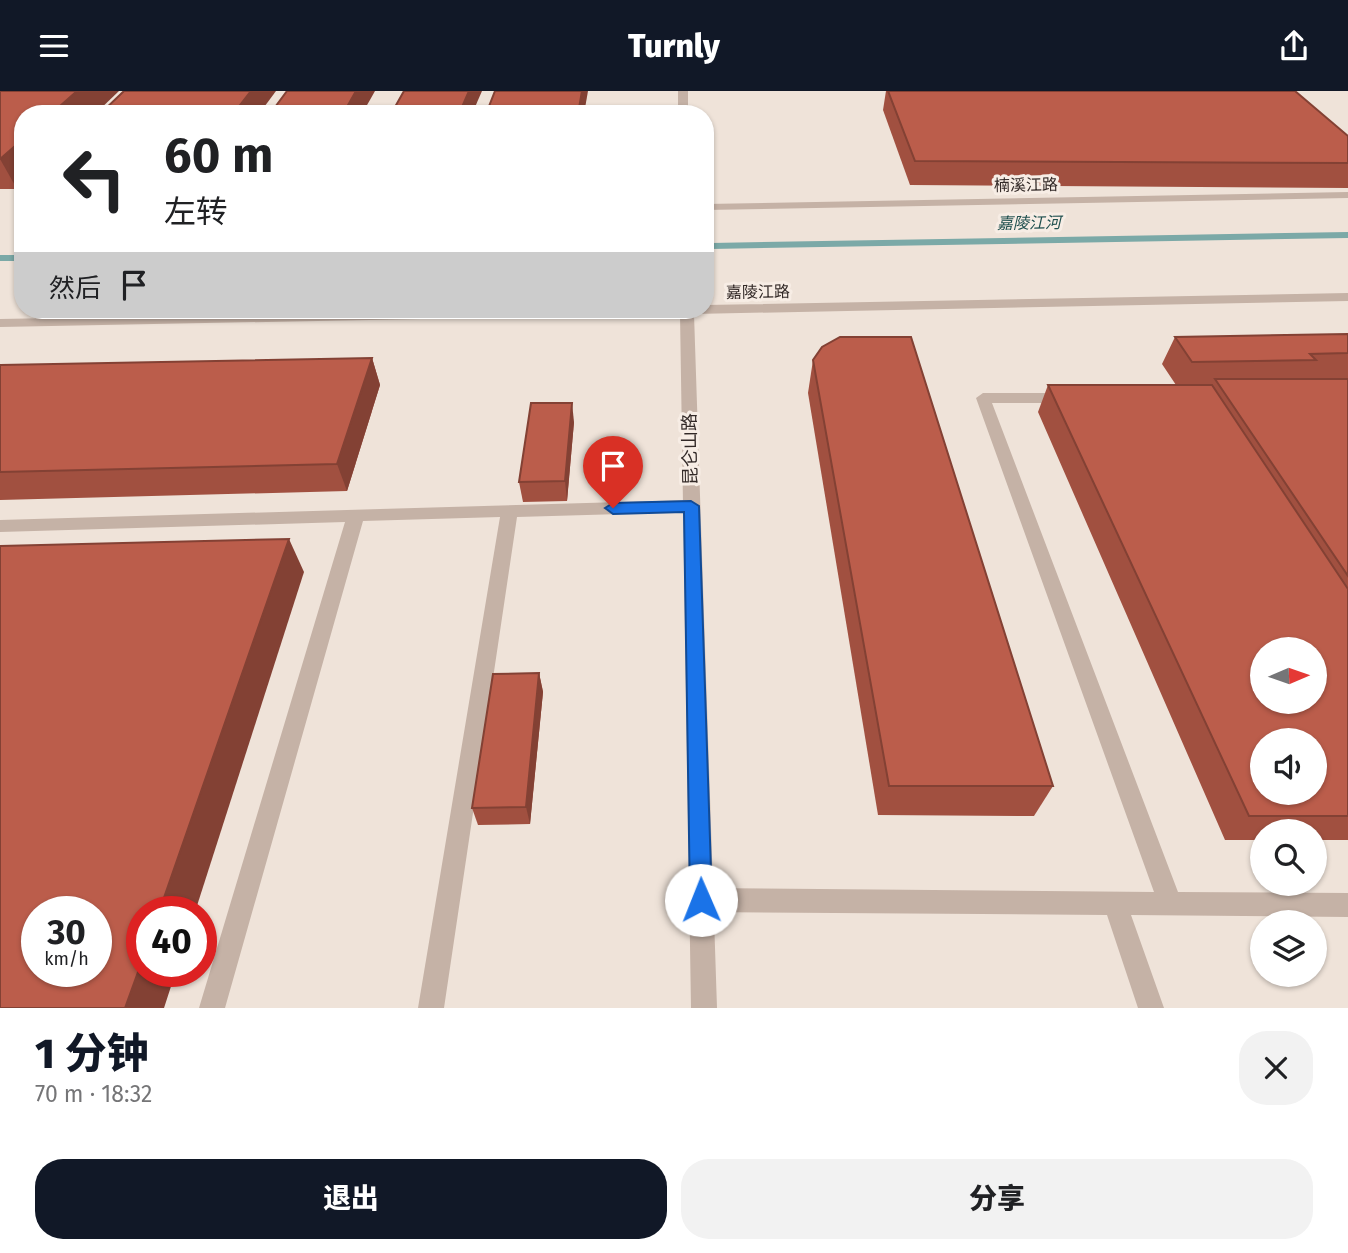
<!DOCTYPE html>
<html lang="zh">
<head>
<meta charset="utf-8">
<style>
  :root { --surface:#fff; --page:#f2f2f2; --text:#202124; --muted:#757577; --accent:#111827 }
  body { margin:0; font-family:"Fira Sans","Noto Sans SC",sans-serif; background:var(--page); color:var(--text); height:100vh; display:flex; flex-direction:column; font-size:26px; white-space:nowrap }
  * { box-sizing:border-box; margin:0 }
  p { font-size:23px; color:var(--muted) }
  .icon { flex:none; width:38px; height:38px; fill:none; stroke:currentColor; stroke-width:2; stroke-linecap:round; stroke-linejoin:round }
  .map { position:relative; height:917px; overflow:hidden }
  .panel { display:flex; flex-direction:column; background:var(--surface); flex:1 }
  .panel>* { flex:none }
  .hud { position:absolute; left:14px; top:14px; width:700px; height:214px; border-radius:28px; box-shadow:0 2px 5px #0004; background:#fff; color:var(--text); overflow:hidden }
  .needle { width:46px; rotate:88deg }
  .buttons { position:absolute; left:1250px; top:546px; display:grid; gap:14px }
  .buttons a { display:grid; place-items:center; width:77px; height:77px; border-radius:50%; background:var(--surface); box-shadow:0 2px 5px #0004; font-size:35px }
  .speed { position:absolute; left:21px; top:805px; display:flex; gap:14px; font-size:35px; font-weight:700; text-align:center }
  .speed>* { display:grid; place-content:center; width:91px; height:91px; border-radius:50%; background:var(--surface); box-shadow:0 2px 5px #0004; line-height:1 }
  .speed small { font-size:18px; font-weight:400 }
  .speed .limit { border:10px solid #d22; background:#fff; color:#111 }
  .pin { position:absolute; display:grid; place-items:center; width:60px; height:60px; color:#fff; margin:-72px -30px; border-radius:50% 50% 50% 0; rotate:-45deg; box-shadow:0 0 7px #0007 }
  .pin .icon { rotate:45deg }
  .me { position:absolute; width:77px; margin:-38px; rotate:359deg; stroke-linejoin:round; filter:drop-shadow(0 0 5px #0008) }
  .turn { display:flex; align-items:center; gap:24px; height:147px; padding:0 35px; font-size:32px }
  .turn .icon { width:91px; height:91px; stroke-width:2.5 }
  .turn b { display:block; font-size:49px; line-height:60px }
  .then { display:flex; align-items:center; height:66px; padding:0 35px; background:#0003; gap:14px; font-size:26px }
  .round { display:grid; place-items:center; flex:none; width:74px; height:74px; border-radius:28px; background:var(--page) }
  .summary { display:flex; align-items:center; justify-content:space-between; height:119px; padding:0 35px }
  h1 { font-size:42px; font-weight:800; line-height:52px; color:var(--accent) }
  .cta { display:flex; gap:14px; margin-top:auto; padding:14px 35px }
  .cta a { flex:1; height:80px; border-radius:28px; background:var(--accent); color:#fff; font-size:28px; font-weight:800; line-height:80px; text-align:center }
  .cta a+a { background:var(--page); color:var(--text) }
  header { display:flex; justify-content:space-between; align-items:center; height:91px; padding:0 35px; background:var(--accent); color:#fff; font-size:32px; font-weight:800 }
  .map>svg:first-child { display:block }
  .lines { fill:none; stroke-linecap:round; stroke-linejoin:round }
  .stream { fill:#7ba9a7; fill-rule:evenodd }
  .service { fill:#c5b2a6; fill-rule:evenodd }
  .minor { fill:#c5b2a6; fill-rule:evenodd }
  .tertiary { fill:#c5b2a6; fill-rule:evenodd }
  .wall { fill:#a15040 }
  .shaded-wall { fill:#834134 }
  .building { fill:#bb5d4b; stroke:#834134; stroke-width:2; fill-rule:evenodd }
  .route { fill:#1a73e8; stroke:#114b97; stroke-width:2 }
  .labels { text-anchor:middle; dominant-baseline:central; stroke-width:6; stroke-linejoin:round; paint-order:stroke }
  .far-street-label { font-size:16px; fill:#322927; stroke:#f7ede5 }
  .far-water-label { font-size:16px; font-style:italic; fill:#20504f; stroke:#f7ede5 }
  .street-label { font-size:18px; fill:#322927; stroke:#f7ede5 }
</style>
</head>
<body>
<header><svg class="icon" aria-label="menu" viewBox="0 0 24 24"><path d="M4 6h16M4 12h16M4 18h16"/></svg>Turnly<svg class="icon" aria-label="share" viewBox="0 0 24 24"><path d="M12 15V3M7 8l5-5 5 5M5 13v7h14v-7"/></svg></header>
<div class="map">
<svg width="1348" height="917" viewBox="0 0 1348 917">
  <rect width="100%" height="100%" fill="#efe3d9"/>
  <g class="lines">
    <g class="stream">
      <polygon points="1348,141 1348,147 711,158 706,155 711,152"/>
      <rect x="0" y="164" width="23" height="6"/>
    </g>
    <g class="service">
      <polygon points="983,302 1067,302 1074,307 1067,312 992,312 1178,801 1348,802 1348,826 1131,824 1164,917 1138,917 1107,824 701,821 693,817 689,809 693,801 701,797 1154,801 976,307"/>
      <polygon points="691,409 699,415 691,421 517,426 444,917 418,917 500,426 363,430 225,917 199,917 345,431 0,441 0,429"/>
    </g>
    <polygon class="minor" points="1348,101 1348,107 705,119 705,113"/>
    <g class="tertiary">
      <rect x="678" y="0" width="10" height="23"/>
      <polygon points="1348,202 1348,210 694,223 717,917 691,917 680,223 0,236 0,228 481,219 705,219 705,214"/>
    </g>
  </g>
  <g class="wall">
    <polygon points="0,0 17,98 0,98"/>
    <polygon points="886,0 1295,0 1348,45 1348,97 910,94 883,19"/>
    <polygon points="1348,243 1348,749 1314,749 1314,740 1262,740 1262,749 1225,749 1038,321 1048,294 1176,294 1162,273 1175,246"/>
    <polygon points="372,267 380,294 347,400 0,409 0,274"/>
    <polygon points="813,269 1053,695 1034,725 878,724 808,302"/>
    <polygon points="574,331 567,410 523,411 519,391"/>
    <polygon points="539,582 543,601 530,733 478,734 472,717"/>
  </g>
  <g class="shaded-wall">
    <polygon points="77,0 119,0 95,23 51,23"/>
    <polygon points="251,0 276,0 259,23 233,23"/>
    <polygon points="356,0 375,0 362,23 343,23"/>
    <polygon points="469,0 482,0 472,23 459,23"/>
    <polygon points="582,0 588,0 584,23 578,23"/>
    <polygon points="23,48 23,92 17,98 0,68"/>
    <polygon points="372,267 380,294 347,400 337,373"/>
    <polygon points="572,312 574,331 567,410 565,390"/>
    <polygon points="289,448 304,481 195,821 159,821"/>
    <polygon points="539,582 543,601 530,733 526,716"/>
    <polygon points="142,870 142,880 176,880 164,917 125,917"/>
  </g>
  <g class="building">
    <polygon points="0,0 77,0 51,23 23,23 23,48 0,68"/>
    <polygon points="124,0 251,0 233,23 100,23"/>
    <polygon points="287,0 356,0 343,23 270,23"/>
    <polygon points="404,0 469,0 459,23 391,23"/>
    <polygon points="495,0 582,0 578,23 486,23"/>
    <polygon points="888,0 1295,0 1348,45 1348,72 915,70"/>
    <polygon points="1348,243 1348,262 1310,263 1316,269 1192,271 1175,246"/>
    <polygon points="840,246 911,246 1053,695 889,695 813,269 822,256"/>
    <polygon points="372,267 337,373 0,381 0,274"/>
    <polygon points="1215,288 1348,288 1348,485"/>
    <path d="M1048,294H1212L1348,498V725H1249ZM1262,558H1314V611H1262ZM1262,649H1314V702H1262Z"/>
    <polygon points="531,312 572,312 565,390 519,391"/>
    <path d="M289,448L159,821H142V870L125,917H0V455ZM37,821H96V880H37Z"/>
    <polygon points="539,582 526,716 472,717 493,583"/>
  </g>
  <polygon class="route" points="691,410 699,415 712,809 709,817 701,820 693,817 690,809 684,421 613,423 605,417 613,412"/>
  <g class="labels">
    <g class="far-street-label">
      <text transform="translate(1026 94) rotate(-1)">楠溪江路</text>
      <text transform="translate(758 201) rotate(-1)">嘉陵江路</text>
    </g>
    <g class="far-water-label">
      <text transform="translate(1029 132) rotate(-1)">嘉陵江河</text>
    </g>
    <g class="street-label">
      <text transform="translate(690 358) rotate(-91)">昆仑山路</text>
    </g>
  </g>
</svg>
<div class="buttons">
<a><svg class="needle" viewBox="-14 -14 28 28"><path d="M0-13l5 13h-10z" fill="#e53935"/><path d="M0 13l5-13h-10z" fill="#757577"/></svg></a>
<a><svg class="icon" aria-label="sound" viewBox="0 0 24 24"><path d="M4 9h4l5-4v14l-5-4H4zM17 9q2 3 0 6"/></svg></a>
<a><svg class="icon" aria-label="search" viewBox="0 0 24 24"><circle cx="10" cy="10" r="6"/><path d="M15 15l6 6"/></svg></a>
<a><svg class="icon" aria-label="layers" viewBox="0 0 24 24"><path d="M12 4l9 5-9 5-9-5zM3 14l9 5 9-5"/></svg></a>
</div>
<div class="speed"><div>30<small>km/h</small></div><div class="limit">40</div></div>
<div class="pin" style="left:613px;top:417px;background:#d93025"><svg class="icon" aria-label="arrive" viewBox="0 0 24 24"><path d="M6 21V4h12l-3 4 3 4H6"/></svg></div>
<svg class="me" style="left:701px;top:809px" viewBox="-20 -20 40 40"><circle r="19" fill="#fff"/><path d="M0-13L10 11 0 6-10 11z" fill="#1a73e8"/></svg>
<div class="hud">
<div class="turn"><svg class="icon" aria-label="left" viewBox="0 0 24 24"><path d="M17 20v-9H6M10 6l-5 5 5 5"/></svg><div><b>60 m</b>左转</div></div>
<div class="then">然后<svg class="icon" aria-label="arrive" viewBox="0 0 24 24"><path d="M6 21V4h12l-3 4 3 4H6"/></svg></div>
</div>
</div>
<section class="panel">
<div class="summary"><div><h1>1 分钟</h1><p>70 m · 18:32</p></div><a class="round"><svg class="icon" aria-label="close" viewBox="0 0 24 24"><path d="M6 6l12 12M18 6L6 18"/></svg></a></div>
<div class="cta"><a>退出</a><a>分享</a></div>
</section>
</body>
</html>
